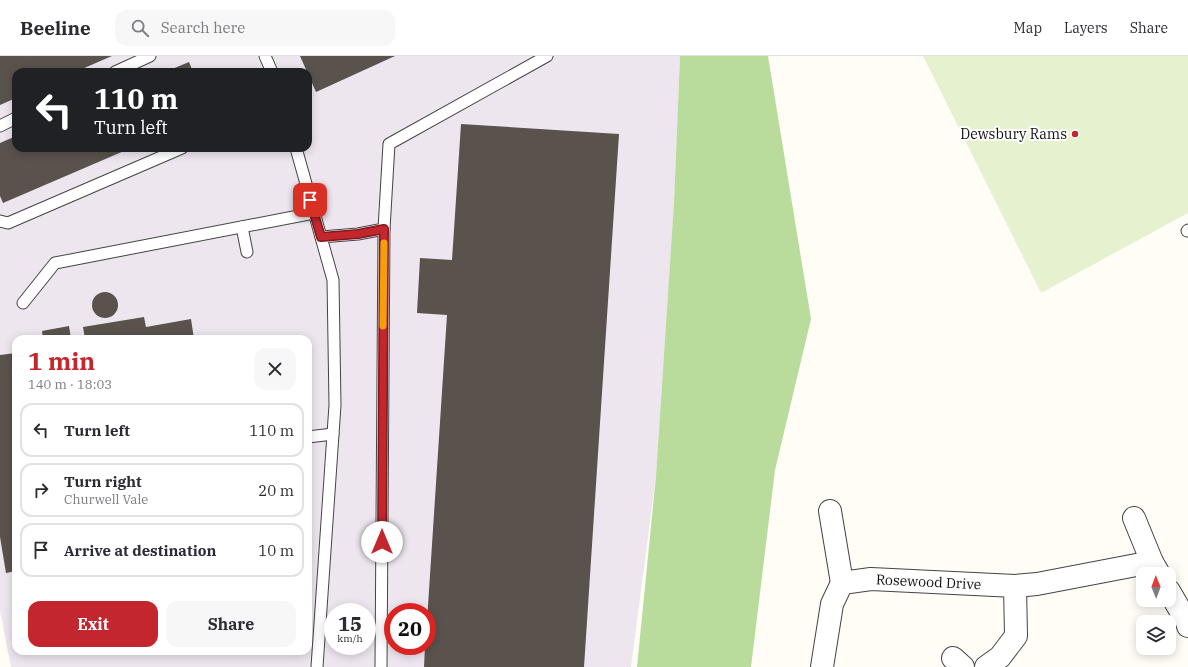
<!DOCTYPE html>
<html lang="en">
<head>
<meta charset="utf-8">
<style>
  :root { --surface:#fff; --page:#f7f7f7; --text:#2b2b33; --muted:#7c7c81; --line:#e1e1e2; --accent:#c4262e }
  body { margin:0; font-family:"IBM Plex Serif",serif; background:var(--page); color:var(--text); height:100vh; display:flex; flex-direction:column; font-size:15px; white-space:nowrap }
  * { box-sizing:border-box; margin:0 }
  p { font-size:13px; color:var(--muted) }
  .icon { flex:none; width:22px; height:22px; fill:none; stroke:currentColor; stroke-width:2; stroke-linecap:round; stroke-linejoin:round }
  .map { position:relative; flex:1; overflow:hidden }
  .drawer { position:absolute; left:12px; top:279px; width:300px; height:320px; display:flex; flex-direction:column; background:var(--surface); border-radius:12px; box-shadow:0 2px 10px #0003 }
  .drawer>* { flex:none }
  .banner { position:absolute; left:12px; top:12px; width:300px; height:84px; border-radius:12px; box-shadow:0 2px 10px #0003; background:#202124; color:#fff; overflow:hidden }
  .needle { width:26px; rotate:359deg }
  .controls { position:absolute; left:1136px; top:511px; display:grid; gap:8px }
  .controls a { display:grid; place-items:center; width:40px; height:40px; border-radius:8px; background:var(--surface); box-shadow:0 2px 10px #0003; font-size:20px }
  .speed { position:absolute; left:324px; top:547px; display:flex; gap:8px; font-size:20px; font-weight:700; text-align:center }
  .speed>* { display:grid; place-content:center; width:52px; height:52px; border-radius:50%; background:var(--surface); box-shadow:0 2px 10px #0003; line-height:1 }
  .speed small { font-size:10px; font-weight:400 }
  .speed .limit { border:6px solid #d22; background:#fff; color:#111 }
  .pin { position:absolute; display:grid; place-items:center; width:34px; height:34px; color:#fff; margin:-17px; border-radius:8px; box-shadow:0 2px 6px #0006 }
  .me { position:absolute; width:44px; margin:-22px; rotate:0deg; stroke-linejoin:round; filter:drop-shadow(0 0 3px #0008) }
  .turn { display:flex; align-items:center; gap:14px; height:84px; padding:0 16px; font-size:18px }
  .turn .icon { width:52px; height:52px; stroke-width:2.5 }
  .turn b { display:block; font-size:28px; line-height:34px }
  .round { display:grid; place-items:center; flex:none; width:42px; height:42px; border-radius:12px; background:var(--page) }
  .summary { display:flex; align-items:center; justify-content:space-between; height:68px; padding:0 16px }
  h1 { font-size:24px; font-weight:800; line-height:30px; color:var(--accent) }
  .action { display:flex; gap:8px; margin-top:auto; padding:8px 16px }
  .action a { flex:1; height:46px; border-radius:12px; background:var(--accent); color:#fff; font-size:16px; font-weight:800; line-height:46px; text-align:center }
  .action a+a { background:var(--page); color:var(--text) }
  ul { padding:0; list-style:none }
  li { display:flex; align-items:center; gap:12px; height:54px; margin:0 8px 6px; padding:0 8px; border:2px solid var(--line); border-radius:12px }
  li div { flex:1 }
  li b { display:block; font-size:15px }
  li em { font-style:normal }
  header { display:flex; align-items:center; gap:24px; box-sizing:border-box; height:56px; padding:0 20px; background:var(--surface); border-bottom:1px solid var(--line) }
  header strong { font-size:19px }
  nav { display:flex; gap:22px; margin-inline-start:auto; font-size:14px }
  .search { width:280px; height:36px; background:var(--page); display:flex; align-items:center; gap:10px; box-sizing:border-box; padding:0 14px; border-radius:12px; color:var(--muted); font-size:15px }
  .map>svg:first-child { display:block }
  .industrial { fill:#eee6ef; fill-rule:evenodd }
  .forest { fill:#b9dc9c }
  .pitch { fill:#e6f2cf }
  .building { fill:#5a524d }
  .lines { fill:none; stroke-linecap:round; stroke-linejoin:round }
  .service-casing { stroke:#444; stroke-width:13 }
  .minor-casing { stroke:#444; stroke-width:24 }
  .service { stroke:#fff; stroke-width:11 }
  .minor { stroke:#fff; stroke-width:22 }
  .route-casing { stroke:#7f191e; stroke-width:10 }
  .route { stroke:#c4262e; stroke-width:7 }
  .slow { stroke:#f59e0b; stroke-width:7 }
  .poi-dot { fill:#c4262e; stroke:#fff; stroke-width:1.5 }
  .labels { text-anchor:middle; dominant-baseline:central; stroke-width:4; stroke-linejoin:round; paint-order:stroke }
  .poi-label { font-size:14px; fill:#111; stroke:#fff; text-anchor:end }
  .street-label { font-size:14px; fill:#111; stroke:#fff }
</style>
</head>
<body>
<header>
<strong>Beeline</strong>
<div class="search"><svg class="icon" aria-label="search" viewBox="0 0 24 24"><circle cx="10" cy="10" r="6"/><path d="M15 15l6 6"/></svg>Search here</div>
<nav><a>Map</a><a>Layers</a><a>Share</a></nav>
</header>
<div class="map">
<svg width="1188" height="611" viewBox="0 0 1188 611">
  <rect width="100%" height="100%" fill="#fffdf5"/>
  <path class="industrial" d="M0,0H680L674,146L656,420L631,611H11L0,555ZM16,16H308V92H16ZM16,283H308V595H16ZM333,556H367V590H333ZM393,556H427V590H393Z"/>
  <polygon class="forest" points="680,0 768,0 811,263 775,414 751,611 637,611 656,420 674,146"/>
  <polygon class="pitch" points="923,0 1188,0 1188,157 1041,237"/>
  <g class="building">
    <polygon points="0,0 112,0 75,16 16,16 16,42 0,49"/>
    <polygon points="300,0 395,0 316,36"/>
    <polygon points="189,6 193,16 165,16"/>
    <polygon points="461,68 619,78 584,611 424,611 425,590 427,590 427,565 447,259 417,257 420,202 452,204"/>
    <polygon points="16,80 16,92 131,92 3,147 0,140 0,87"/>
    <circle cx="105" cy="249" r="13"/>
    <polygon points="144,261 146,271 191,263 194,283 85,283 83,271"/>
    <polygon points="69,270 71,283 43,283 42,275"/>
    <polygon points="16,297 16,515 6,517 0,481 0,299"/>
  </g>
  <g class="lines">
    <g class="service-casing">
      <g id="service">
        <polyline points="265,0 272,16"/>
        <polyline points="115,16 150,0"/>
        <polyline points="0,70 16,62"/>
        <polyline points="296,92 333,224 335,349 317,611"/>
        <polyline points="0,165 8,167 182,92"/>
        <polyline points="242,171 247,196"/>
        <polyline points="1187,175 1188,174"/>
        <polyline points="321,181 358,178 384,173 389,88 547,0"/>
        <polyline points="23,247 55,207 314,157"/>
        <polyline points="308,381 333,378"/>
        <polyline points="381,611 384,173"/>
      </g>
    </g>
    <g class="minor-casing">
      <g id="minor">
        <polyline points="830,455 842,527"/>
        <polyline points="1134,462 1152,506"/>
        <polyline points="1169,535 1187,566 1188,570"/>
        <polyline points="953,602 963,611"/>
        <path id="s1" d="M822,611L832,548L842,527L871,523L1015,530L1037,528L1152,506L1159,518"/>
        <polyline points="986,611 1000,601 1016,580 1015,530"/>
      </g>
    </g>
    <use href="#service" class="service"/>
    <use href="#minor" class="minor"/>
  </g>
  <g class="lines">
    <g class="route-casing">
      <polyline id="route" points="310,144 321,181 358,178 384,173 382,486"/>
    </g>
    <use href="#route" class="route"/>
    <polyline class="slow" points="383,270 384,187"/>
  </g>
  <circle class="poi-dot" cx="1075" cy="78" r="4"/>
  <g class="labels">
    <g class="poi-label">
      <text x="1067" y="78">Dewsbury Rams</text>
    </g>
    <g class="street-label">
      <text stroke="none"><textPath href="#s1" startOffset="174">Rosewood Drive</textPath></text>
    </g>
  </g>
</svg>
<div class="controls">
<a><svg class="needle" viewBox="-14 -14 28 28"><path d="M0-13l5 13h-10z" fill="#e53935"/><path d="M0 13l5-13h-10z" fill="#7c7c81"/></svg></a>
<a><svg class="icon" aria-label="layers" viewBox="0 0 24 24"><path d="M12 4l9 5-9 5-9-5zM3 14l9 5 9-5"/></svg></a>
</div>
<div class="speed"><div>15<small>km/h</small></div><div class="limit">20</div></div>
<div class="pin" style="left:310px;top:144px;background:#d93025"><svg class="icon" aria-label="arrive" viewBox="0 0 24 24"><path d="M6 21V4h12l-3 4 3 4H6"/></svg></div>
<svg class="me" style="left:382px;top:486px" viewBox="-20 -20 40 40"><circle r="19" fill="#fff"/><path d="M0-13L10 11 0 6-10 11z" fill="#c4262e"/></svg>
<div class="banner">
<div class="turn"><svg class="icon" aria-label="left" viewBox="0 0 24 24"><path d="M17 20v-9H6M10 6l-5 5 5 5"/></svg><div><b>110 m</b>Turn left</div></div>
</div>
<section class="drawer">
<div class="summary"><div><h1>1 min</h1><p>140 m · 18:03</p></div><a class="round"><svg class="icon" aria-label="close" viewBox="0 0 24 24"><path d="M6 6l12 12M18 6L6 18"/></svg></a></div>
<ul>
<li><svg class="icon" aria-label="left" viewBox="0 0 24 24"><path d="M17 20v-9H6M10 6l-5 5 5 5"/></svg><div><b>Turn left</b></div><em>110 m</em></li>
<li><svg class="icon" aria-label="right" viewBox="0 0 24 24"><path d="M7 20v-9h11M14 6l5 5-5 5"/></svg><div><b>Turn right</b><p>Churwell Vale</p></div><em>20 m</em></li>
<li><svg class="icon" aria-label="arrive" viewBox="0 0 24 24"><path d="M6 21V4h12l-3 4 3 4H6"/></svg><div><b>Arrive at destination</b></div><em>10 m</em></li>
</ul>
<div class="action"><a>Exit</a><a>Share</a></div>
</section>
</div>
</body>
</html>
